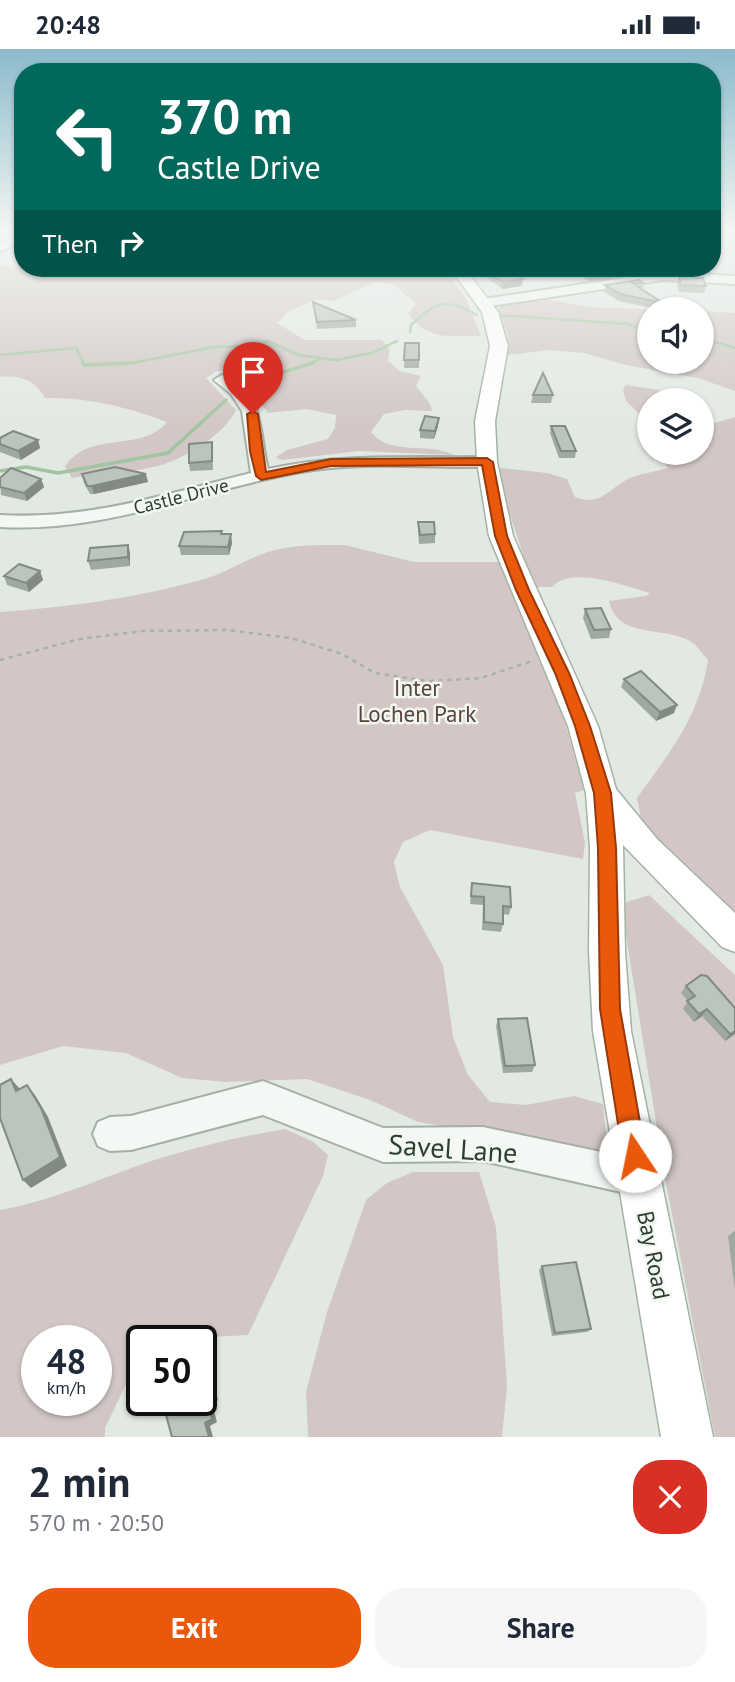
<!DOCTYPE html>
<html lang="en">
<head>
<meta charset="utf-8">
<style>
  :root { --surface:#fff; --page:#f6f6f7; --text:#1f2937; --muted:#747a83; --accent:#ea580c }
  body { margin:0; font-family:"PT Sans",sans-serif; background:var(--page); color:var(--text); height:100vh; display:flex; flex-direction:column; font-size:26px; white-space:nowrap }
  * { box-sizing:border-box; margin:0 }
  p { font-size:23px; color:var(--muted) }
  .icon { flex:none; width:38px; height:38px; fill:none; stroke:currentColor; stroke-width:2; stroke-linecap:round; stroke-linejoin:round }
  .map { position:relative; height:1388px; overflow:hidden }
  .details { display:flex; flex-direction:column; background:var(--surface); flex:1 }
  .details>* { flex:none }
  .hud { position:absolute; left:14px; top:14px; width:707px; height:214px; border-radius:28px; box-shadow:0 2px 5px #0004; background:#00695c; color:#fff; overflow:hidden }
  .fabs { position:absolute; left:637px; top:248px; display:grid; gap:14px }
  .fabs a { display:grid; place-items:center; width:77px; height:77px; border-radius:50%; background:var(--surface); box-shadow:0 2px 5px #0004; font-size:35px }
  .speed { position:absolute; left:21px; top:1276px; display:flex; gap:14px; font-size:35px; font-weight:700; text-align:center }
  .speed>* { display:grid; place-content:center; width:91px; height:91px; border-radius:50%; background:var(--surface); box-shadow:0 2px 5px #0004; line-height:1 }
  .speed small { font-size:18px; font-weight:400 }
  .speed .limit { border:4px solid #111; border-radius:10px; background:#fff; color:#111 }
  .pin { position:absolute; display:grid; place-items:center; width:60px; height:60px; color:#fff; margin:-72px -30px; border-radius:50% 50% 50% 0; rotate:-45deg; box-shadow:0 0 7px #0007 }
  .pin .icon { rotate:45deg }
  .me { position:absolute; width:77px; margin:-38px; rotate:349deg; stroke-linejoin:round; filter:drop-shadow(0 0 5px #0008) }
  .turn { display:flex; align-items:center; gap:24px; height:147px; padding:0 28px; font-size:32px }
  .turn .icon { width:91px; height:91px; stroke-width:2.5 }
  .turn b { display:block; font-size:49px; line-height:60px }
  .then { display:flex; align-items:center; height:66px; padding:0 28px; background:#0003; gap:14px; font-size:26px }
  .round { display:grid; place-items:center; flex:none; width:74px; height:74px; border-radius:28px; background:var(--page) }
  .overview { display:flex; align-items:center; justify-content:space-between; height:119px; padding:0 28px }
  h1 { font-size:42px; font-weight:700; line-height:52px }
  .action { display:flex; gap:14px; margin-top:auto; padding:14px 28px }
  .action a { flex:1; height:80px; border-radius:28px; background:var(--accent); color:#fff; font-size:28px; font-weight:700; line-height:80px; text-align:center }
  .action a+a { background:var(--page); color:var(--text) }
  .status { display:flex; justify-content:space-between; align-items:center; height:49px; padding:0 35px; background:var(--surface); direction:ltr }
  .status svg { height:19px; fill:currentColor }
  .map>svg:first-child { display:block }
  .green { fill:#d2c7c4; fill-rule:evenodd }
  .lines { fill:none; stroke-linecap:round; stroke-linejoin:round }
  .stream-far1 { stroke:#a1c5a1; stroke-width:2.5 }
  .stream { stroke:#a1c5a1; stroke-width:3.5 }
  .minor-casing { stroke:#a4afa5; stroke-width:4 }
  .major-casing { stroke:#a3b3a4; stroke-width:3 }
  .path { stroke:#a8b2a9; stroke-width:2.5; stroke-dasharray:4.5 4.5; stroke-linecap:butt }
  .minor { fill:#f4f8f5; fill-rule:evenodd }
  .major { fill:#fff; fill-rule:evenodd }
  .wall { fill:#a0a9a1 }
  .shaded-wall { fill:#828a83 }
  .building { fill:#bac5bb; stroke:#828a83; stroke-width:2 }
  .route { fill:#ea580c; stroke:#983908; stroke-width:2 }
  .labels { text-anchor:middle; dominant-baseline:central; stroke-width:5; stroke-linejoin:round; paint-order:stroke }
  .far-street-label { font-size:19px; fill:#2c3f2e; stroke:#f2f7f2 }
  .park-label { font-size:23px; fill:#59443b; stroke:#f2f7f2 }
  .street-label { font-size:23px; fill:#2c3f2e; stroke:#f2f7f2 }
  .near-street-label { font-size:28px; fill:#2c3f2e; stroke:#f2f7f2 }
</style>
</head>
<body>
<div class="status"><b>20:48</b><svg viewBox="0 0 49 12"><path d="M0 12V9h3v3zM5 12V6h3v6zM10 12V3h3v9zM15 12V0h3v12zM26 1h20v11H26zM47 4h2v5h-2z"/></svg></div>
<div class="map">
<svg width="735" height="1388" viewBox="0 0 735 1388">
  <rect width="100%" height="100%" fill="#e2e9e3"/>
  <g class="green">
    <path d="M0,216L25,219H444L466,249L481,287C447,286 431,293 408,265L416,255L393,235L377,232L334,252L316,251L289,262L277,274L305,291H382L390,301L388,312L400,322L421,327L416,337L430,355L432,362L405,361L384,365L371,383C388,407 430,393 454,406L359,402L282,411L276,408L287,401L328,390L335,379L336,366L307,360L268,364L235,321L217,322L206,329L236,361C225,385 184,410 158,417C131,424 100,424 72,429L65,418C89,380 141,405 167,373C128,358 87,348 45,349C35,331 21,326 0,328Z"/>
    <polygon points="539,249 590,258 666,261 649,261 649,313 702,313 702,262 735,264 735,342 698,329 626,316 584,304 549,301 507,306 508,287 498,259 506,254"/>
    <polygon points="626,336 659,341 676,352 649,352 649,374 626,352 623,341"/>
    <path d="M735,368V869L643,780L637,749C670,703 699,668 708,611C702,605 696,594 688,591C660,577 618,590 609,552L646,547L650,544C625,537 571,516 552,538H537L532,533L497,426L500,419L547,424L567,430L575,448C601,458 609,439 630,429C641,424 656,423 668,419L659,404H702V371L711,375Z"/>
    <path d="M345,496L414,513H500L557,645L584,741L575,744L585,794L583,810L430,781L403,793L394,813L400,838L443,916L453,988L468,1026L490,1053L526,1056L574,1047L603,1055L608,1105L418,1073L370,1051L307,1030L226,1033L182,1029L126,1004L63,997L0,1016V563C68,558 136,549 201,531C224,525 243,512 265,504C291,495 318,496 345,496Z"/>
    <polygon points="649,846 735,926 735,1388 715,1388 665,1129 621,855"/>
    <path d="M285,1080L312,1092L328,1106L323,1127L248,1286L142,1292V1315L133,1321L105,1379V1388H0V1161C57,1151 109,1125 164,1108C204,1096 244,1087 285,1080ZM37,1292H96V1351H37Z"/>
    <polygon points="413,1123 479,1123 496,1178 507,1337 502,1388 308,1388 306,1343 327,1263 366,1151 387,1134"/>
  </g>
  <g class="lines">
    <g class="stream-far1">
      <polyline points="496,266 628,275 649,284"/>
      <path d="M410,283L411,276C438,252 444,248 477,266"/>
      <polyline points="702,289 735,299"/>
      <polyline points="0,306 76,299 84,315"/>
      <polyline points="102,315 132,314 214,298 249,297 268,292 298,306 336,311 372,304 397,292"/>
      <polyline points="309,315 320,310"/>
    </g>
    <g class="stream">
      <polyline points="83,314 84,316 134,314"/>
      <polyline points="264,329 313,314"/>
      <polyline points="0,422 26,418 58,424 168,404 226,351"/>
    </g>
    <g class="minor-casing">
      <g id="minor">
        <polygon points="23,186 23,193 0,202 0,194"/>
        <polygon points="663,223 735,227 735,235 663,231 484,258 477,254 484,250"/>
        <path d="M222,326C265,337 259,387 268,420C341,404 413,409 487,408L496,413L487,418C425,419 362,412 301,423C198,441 108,484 0,478V466C88,471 167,445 251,424L242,362L231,345L214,331Z"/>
        <polygon points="263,1032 383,1079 483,1078 639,1111 652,1116 657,1129 652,1142 639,1147 483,1112 383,1113 263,1066 131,1101 110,1102 98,1097 93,1085 98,1073 110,1068 131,1067"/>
      </g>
    </g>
    <g class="major-casing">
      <polygon id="major" points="450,219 464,219 498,263 508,297 495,372 497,413 513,487 598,677 616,740 657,790 735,864 735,903 722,898 623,796 625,903 631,982 713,1388 661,1388 593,982 589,903 590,799 586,744 568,677 489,487 477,413 475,372 490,297 482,263"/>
    </g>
    <polyline class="path" points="0,611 80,590 143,582 227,581 291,589 342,605 375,624 427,632 481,629 532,612"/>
    <use href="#minor" class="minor"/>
    <use href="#major" class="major"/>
  </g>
  <g class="wall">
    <polygon points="475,219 509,219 522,237 502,240"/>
    <polygon points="576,219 623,219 622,227 588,232 575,224"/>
    <polygon points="673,219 699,219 698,222 674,221"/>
    <polygon points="679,227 706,237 704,244 679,243 677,234"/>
    <polygon points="639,231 644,234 643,241 663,254 661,261 619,252 604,243 605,236"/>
    <polygon points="313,253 356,271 356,278 317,280"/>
    <polygon points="405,294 419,294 419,319 404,319"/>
    <polygon points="533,346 553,346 551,354 531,354"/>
    <polygon points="438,377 434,390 420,389 420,381"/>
    <polygon points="551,377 576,402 575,409 559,409 550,384"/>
    <polygon points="0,389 38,391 40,399 21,411 0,403"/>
    <polygon points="212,393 213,421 190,422 189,414"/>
    <polygon points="82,425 148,433 94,445 90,445 84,434"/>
    <polygon points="0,429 41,430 44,438 27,452 1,446"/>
    <polygon points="418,473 435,485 435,494 419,495 418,482"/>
    <polygon points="222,482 222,485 232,494 229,506 181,506 179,497"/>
    <polygon points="128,496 130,504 130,517 91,521 88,512"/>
    <polygon points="40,522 43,531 29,543 7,536 4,527"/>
    <polygon points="585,560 611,580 609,589 591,590 583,569"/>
    <polygon points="624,630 674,664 656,672 621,638"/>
    <polygon points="472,834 511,858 509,866 503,865 503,875 501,883 482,881 483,856 470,855"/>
    <polygon points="686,937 735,985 725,992 702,967 694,973 683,960 688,952 681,944"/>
    <polygon points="498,970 535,1016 532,1023 503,1024 496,977"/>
    <polygon points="735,1182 735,1241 728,1187"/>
    <polygon points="542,1217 591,1280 587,1283 552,1287 539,1221"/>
  </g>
  <g class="shaded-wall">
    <polygon points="624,219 622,227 588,232 589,225"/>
    <polygon points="523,230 522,237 502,240 502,233"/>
    <polygon points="439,369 438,377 434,390 435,382"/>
    <polygon points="38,391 40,399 21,411 18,402"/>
    <polygon points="146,425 148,433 94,445 92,437"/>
    <polygon points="41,430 44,438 27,452 24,444"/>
    <polygon points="231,485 232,494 229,506 228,498"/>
    <polygon points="128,496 130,504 130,517 128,508"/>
    <polygon points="40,522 43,531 29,543 26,534"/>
    <polygon points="677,656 674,664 656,672 660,663"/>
    <polygon points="707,960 702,967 694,973 699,965"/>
    <polygon points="735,982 735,985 725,992 730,985"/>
    <polygon points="11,1030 19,1039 24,1052 16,1042"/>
    <polygon points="27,1036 35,1046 48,1068 67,1117 31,1139 23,1131"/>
    <polygon points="201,1323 202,1323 206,1339 202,1335"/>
    <polygon points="209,1331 213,1335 218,1351 212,1355 217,1373 210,1377 213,1388 209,1388 205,1374"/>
  </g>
  <g class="building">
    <polygon points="484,219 509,219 523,230 502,233"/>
    <polygon points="580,219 624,219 589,225"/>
    <polygon points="679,227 703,229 706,237 681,236"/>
    <polygon points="639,231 644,234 632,234 663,254 620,245 605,236"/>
    <polygon points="313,253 332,261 356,271 317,273"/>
    <polygon points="405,294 419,294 419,311 404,311"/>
    <polygon points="543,324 553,346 533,346"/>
    <polygon points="425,367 439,369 435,382 420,381"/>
    <polygon points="551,377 565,377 576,402 561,402"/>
    <polygon points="13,382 38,391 18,402 0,395 0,389"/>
    <polygon points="212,393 212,412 189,414 189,395"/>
    <polygon points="115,418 146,425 92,437 87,437 82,425"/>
    <polygon points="11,419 41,430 24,444 0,438 0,429"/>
    <polygon points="418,473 434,473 435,485 420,486"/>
    <polygon points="222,482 221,485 231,485 228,498 179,497 184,483"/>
    <polygon points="128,496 128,508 88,512 90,499"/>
    <polygon points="19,515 40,522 26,534 4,527"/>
    <polygon points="601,559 611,580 594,581 585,560"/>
    <polygon points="641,622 677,656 660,663 624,630"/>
    <polygon points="472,834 510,838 511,858 503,857 503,875 484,873 484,848 471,847"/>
    <polygon points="701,926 707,927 735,959 735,982 730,985 707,960 699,965 687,952 695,947 686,937"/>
    <polygon points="527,969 535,1016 505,1017 498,970"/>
    <polygon points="11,1030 16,1042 27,1036 41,1059 60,1108 23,1131 0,1069 0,1036"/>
    <polygon points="576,1213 591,1280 555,1284 542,1217"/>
    <polygon points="209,1331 214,1348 207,1352 212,1370 205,1374 209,1388 172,1388 162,1351 201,1351 201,1333 202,1335"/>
  </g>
  <linearGradient id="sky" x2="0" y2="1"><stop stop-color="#8bbbcc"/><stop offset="0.48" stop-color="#f2f5f2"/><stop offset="1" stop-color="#f2f5f2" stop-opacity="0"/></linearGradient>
  <rect width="735" height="376" fill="url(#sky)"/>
  <polygon class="route" points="253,362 258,365 266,423 331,410 487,409 493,413 507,487 529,541 569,624 590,677 611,744 616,799 620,960 646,1107 643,1115 635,1118 627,1115 623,1107 600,960 598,799 594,744 575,677 555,624 516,541 495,487 482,416 331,417 261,431 256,427 250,402 247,365"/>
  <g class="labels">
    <g class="far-street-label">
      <text transform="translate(181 447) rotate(-14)">Castle Drive</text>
    </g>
    <g class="park-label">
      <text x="417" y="638">Inter<tspan x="417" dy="26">Lochen Park</tspan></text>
    </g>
    <g class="street-label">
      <text transform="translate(654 1206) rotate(79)">Bay Road</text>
    </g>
    <g class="near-street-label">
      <text transform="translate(453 1099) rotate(4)">Savel Lane</text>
    </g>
  </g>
</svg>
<div class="fabs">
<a><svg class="icon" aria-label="sound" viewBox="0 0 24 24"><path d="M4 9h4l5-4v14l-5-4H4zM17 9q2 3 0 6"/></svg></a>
<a><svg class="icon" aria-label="layers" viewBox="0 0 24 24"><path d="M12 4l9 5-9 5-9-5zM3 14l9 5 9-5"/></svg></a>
</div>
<div class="speed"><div>48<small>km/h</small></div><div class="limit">50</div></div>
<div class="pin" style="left:253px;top:365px;background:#d93025"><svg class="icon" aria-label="arrive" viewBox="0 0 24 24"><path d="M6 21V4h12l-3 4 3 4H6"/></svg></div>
<svg class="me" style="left:635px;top:1107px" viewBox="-20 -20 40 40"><circle r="19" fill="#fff"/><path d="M0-13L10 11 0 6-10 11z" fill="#ea580c"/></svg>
<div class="hud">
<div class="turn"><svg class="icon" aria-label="left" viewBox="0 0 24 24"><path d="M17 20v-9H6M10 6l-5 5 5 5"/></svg><div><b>370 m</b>Castle Drive</div></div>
<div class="then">Then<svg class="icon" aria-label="right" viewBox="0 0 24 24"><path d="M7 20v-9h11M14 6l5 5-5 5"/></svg></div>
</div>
</div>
<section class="details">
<div class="overview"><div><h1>2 min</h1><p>570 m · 20:50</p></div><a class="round" style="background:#d93025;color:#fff"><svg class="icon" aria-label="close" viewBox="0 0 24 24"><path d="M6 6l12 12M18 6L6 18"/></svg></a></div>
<div class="action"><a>Exit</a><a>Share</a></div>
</section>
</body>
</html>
